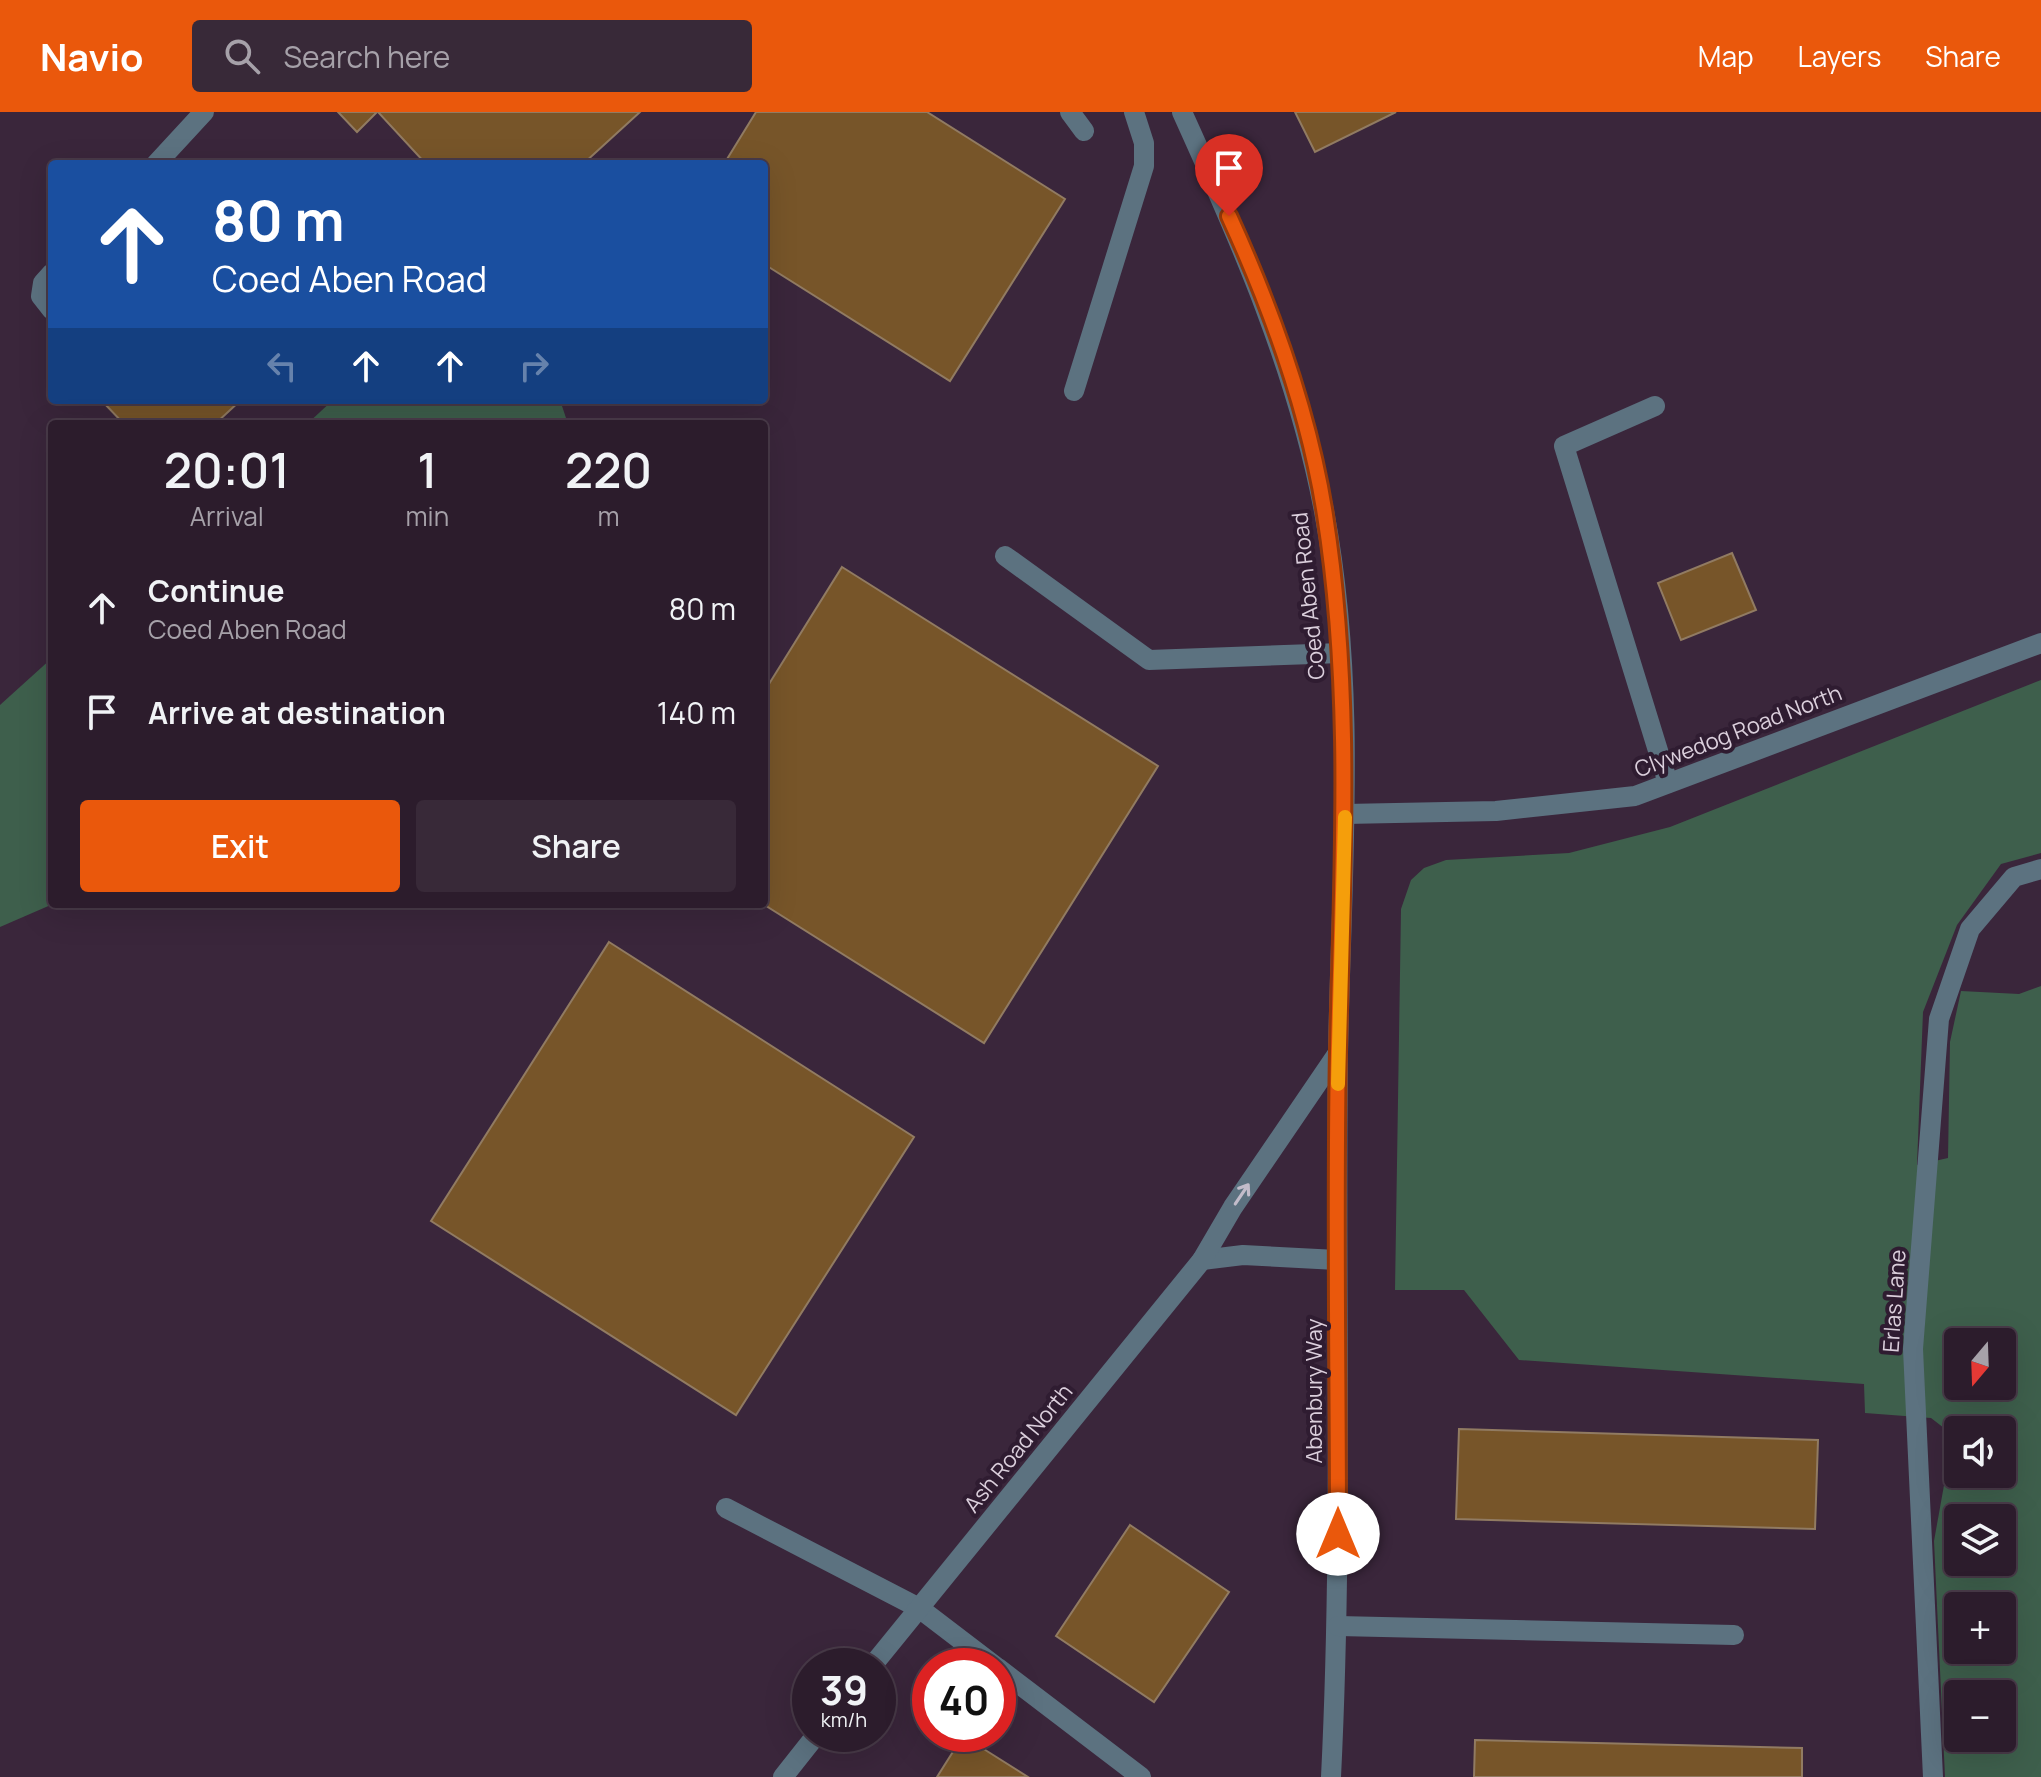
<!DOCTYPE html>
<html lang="en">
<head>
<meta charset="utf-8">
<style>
  :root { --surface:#2c1c2c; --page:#382938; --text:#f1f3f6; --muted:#a6a1a9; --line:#483a48; --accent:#ea580c }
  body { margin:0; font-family:Manrope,sans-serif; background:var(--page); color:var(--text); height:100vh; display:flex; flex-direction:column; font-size:30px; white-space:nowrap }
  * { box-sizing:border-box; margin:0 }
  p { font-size:26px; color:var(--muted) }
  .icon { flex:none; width:44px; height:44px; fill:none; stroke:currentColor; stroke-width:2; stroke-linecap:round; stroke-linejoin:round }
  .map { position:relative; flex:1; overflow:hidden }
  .drawer { position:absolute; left:48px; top:308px; width:720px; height:488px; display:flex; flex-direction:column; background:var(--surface); border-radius:8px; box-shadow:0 8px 32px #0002,0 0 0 2px var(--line) }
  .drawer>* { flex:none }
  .hud { position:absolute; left:48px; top:48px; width:720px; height:244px; border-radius:8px; box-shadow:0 8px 32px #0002,0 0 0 2px var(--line); background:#1a4fa0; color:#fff; overflow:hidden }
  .needle { width:52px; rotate:199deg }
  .fabs { position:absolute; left:1944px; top:1216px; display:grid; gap:16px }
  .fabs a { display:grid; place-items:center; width:72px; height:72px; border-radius:8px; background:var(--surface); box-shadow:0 8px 32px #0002,0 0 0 2px var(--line); font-size:40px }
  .speed { position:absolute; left:792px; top:1536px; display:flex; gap:16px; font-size:40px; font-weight:700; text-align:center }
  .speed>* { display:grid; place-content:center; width:104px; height:104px; border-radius:50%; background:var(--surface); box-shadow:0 8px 32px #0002,0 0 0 2px var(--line); line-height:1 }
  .speed small { font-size:20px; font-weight:400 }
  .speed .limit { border:12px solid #d22; background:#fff; color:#111 }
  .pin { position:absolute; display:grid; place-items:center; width:68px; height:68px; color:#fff; margin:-82px -34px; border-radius:50% 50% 50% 0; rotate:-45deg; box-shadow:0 0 8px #0007 }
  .pin .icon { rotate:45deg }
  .me { position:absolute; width:88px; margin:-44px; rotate:0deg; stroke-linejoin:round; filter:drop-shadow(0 0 6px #0008) }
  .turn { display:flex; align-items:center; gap:28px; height:168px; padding:0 32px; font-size:36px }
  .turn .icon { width:104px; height:104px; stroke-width:2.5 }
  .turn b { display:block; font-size:56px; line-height:68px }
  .lanes { display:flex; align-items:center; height:76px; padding:0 32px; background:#0003; justify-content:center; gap:40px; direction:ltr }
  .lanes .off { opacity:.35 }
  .eta { display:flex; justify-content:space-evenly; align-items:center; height:136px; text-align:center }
  .eta b { font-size:48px; font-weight:600; line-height:56px }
  .button { display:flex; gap:16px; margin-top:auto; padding:16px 32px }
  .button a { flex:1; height:92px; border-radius:8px; background:var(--accent); color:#fff; font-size:32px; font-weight:600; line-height:92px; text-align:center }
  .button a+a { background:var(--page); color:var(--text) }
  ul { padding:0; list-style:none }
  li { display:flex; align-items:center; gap:24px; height:104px; padding:0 32px }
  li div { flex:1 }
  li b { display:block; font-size:30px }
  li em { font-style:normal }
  header { display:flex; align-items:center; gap:48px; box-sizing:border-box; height:112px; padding:0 40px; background:var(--accent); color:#fff }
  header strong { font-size:38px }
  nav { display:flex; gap:44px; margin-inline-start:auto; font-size:28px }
  .search { width:560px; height:72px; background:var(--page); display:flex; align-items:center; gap:20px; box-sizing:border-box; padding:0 28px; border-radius:8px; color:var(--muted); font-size:30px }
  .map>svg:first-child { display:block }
  .green { fill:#3e5f4c; fill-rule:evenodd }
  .building { fill:#775529; stroke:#917b62; stroke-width:2 }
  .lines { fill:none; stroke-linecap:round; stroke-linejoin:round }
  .minor { stroke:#5c7280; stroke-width:20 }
  .oneway { stroke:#c2bcca }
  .route-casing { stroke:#983908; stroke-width:20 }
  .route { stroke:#ea580c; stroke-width:14 }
  .slow { stroke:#f59e0b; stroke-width:14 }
  .labels { text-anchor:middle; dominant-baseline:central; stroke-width:8; stroke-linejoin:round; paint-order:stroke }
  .street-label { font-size:22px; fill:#dbcfdc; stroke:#2f1c31 }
</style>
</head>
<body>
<header>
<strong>Navio</strong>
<div class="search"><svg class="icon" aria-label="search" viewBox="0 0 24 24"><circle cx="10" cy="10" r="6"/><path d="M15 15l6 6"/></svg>Search here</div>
<nav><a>Map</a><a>Layers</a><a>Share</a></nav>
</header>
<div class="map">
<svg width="2041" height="1665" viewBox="0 0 2041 1665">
  <rect width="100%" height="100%" fill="#3a263b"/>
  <g class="green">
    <polygon points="333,288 560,288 568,312 307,312"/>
    <polygon points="52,546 53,792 0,815 0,593"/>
    <path d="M2041,568V741L2001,752L1957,813L1923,900L1917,1053L1948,1046L1950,930L1961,879L2019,882L2041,874V1665H1945L1934,1429L1953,1323L1931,1306L1865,1301L1864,1272L1519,1248L1464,1178H1395L1401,797L1411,768L1424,756L1446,748L1569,741L1670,715ZM1958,1230H2002V1274H1958ZM1958,1318H2002V1362H1958ZM1958,1406H2002V1450H1958ZM1958,1494H2002V1538H1958ZM1958,1582H2002V1626H1958Z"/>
  </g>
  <g class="building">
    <polygon points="338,0 377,0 357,20"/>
    <polygon points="378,0 640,0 583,52 426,52"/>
    <polygon points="756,0 927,0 1065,87 950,269 764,152 764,52 724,52"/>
    <polygon points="1295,0 1396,0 1315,40"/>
    <polygon points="101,288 241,288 215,312 124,312"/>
    <polygon points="1732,441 1756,498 1681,528 1658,471"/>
    <polygon points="842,455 1158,654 984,931 763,792 764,580"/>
    <polygon points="609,830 914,1025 736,1303 431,1109"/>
    <polygon points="1459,1317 1818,1328 1815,1417 1456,1407"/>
    <polygon points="1130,1413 1229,1480 1154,1590 1056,1524"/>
    <polygon points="963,1624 1028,1665 937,1665"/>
    <polygon points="1475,1628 1802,1636 1802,1665 1474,1665"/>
  </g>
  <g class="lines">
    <g class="minor">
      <polyline points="1070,0 1084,19"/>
      <path d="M1182,0C1241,130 1297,258 1324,399C1358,578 1341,762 1338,942C1335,1183 1343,1424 1331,1665"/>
      <polyline points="156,52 204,0"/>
      <polyline points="52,161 43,171 41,184 52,198"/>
      <polyline points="1074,279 1144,54 1144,31 1134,0"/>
      <polyline points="1655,294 1564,334 1668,671"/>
      <polyline points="1005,444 1149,548 1341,541"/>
      <polyline points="1345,702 1496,699 1635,684 2041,531"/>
      <polyline points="1202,1148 1243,1143 1337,1148"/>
      <polyline points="726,1396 919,1496 995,1554"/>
      <polyline points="1338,1514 1734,1523"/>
      <polyline points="872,1554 1202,1148 1233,1095 1338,941"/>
      <polyline points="998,1556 1141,1665"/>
      <polyline points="783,1665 817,1622"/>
      <polyline points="1933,1665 1913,1237 1939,907 1970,817 2014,765 2041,757"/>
    </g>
  </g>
  <defs><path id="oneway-shaft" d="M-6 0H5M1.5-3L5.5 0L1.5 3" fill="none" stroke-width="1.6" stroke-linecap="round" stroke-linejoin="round" transform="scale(2)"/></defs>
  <use class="oneway" href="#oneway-shaft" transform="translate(1242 1082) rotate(-56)"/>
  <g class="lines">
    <g class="route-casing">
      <path id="route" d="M1229,104C1272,198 1309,301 1325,403C1353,581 1342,760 1338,939C1335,1100 1338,1261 1338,1422"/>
    </g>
    <use href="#route" class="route"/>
    <polyline class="slow" points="1338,972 1345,705"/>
  </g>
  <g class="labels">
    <g class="street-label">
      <text transform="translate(1308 484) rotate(-96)">Coed Aben Road</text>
      <text transform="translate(1738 619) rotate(-21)">Clywedog Road North</text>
      <text transform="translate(1894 1189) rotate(-86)">Erlas Lane</text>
      <text transform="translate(1314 1279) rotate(-90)">Abenbury Way</text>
      <text transform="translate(1018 1336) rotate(-51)">Ash Road North</text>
    </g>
  </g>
</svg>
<div class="fabs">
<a><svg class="needle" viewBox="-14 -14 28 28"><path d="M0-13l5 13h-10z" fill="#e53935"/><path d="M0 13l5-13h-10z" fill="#a6a1a9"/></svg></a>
<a><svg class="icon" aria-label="sound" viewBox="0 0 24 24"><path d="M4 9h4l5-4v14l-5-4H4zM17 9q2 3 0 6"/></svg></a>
<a><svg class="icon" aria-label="layers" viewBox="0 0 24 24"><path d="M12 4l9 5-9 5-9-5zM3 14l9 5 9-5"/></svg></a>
<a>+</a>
<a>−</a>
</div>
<div class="speed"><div>39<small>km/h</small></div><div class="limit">40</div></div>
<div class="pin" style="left:1229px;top:104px;background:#d93025"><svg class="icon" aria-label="arrive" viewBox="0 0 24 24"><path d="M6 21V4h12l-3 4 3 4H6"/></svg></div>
<svg class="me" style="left:1338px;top:1422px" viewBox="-20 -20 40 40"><circle r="19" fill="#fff"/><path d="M0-13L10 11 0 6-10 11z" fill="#ea580c"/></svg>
<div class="hud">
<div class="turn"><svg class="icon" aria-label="ahead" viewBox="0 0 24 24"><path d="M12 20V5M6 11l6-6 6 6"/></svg><div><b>80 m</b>Coed Aben Road</div></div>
<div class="lanes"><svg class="icon off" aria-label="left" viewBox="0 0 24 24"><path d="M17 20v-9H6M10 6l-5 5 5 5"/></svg><svg class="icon" aria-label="ahead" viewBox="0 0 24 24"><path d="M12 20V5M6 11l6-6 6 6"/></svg><svg class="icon" aria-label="ahead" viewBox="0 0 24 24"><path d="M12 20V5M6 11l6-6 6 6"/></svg><svg class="icon off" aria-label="right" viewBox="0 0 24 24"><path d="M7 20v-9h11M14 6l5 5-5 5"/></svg></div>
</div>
<section class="drawer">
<div class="eta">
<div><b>20:01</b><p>Arrival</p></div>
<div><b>1</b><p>min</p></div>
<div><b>220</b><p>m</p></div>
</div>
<ul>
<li><svg class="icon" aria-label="ahead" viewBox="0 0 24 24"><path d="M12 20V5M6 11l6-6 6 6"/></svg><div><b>Continue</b><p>Coed Aben Road</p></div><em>80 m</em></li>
<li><svg class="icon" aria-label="arrive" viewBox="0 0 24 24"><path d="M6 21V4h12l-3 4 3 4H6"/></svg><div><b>Arrive at destination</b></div><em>140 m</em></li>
</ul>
<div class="button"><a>Exit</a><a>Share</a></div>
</section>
</div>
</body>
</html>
